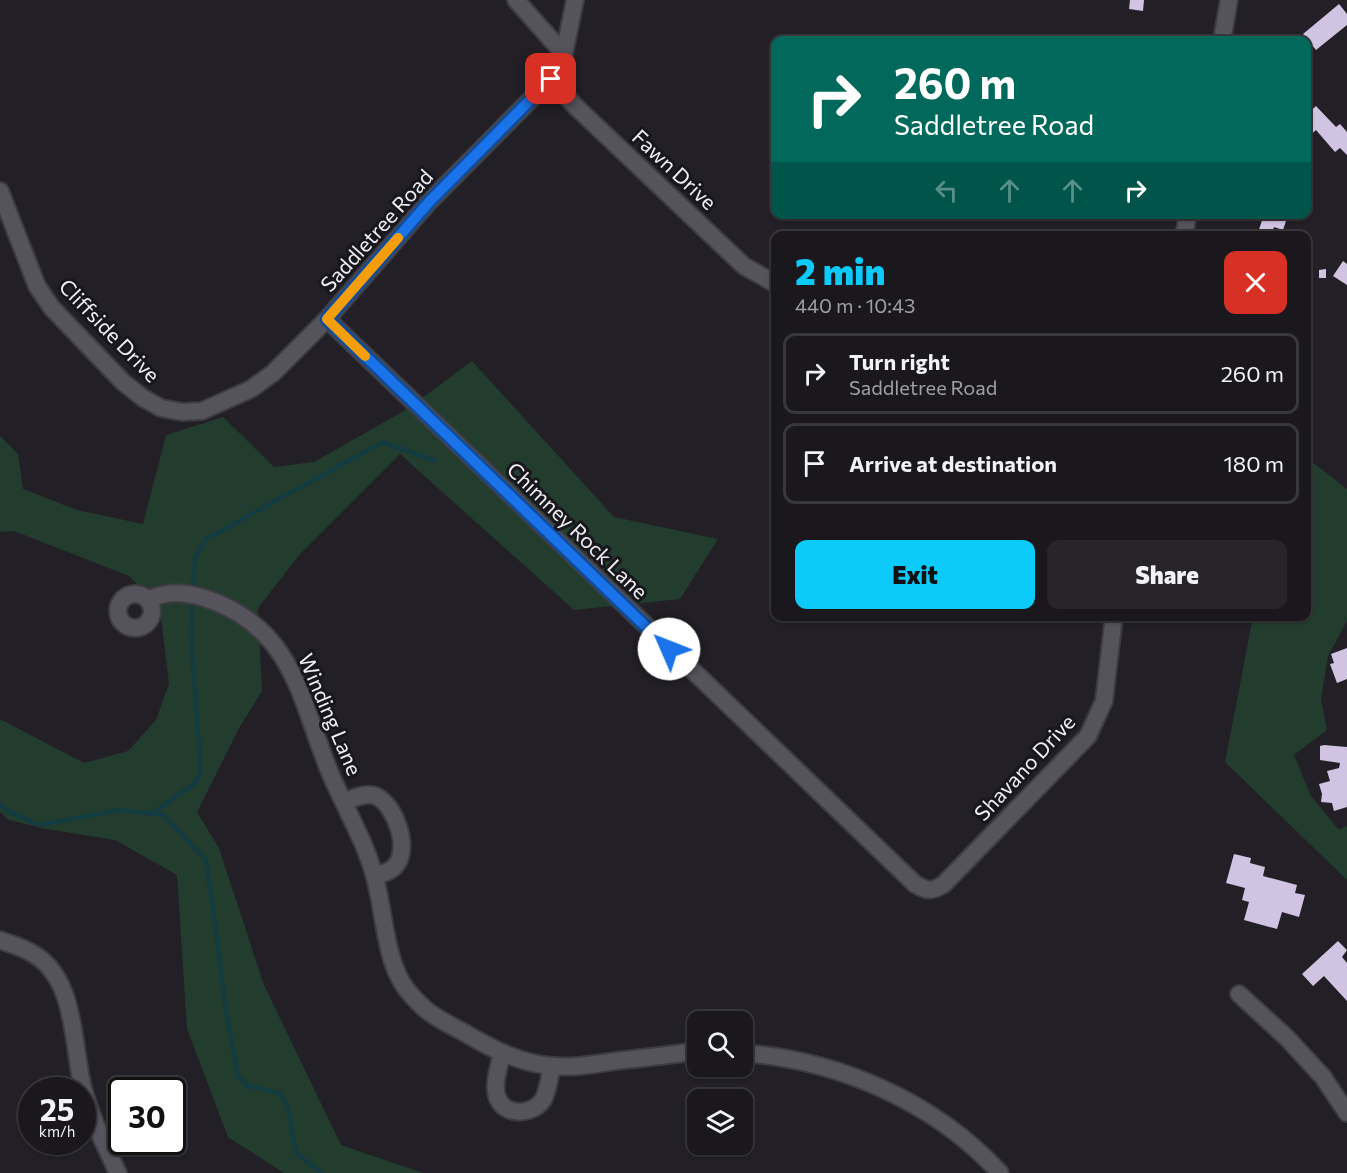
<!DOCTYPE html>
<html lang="en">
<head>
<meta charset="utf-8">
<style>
  :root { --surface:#1a181c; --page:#272529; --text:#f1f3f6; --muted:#9fa0a3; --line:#38373b; --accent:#0ccafa }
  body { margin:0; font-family:Commissioner,sans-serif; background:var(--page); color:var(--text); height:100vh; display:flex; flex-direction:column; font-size:22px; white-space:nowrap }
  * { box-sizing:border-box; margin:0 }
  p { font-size:20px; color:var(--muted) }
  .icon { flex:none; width:33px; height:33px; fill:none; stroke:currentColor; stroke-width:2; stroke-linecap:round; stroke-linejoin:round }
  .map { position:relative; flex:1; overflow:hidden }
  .sheet { position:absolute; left:771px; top:231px; width:540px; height:390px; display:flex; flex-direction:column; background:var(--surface); border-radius:12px; box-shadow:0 2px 4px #0004,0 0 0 2px var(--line) }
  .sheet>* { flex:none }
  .banner { position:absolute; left:771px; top:36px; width:540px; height:183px; border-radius:12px; box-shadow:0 2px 4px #0004,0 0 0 2px var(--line); background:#00695c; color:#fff; overflow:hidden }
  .controls { position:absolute; left:687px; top:1011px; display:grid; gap:12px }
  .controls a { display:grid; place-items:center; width:66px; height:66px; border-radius:12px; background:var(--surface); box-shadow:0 2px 4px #0004,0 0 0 2px var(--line); font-size:30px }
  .speed { position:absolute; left:18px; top:1077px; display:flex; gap:12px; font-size:30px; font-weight:700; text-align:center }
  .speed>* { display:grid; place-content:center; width:78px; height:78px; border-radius:50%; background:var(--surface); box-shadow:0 2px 4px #0004,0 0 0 2px var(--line); line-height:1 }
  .speed small { font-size:15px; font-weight:400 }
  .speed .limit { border:3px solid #111; border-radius:9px; background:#fff; color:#111 }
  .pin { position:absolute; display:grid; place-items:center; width:51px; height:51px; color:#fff; margin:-26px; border-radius:12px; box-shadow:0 3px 9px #0006 }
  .me { position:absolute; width:66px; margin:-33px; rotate:314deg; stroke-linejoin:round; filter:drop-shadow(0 0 4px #0008) }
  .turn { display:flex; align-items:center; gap:21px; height:126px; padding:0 24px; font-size:27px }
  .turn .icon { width:78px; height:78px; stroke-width:2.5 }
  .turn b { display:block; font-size:42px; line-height:51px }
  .lanes { display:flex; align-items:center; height:57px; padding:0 24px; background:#0003; justify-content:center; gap:30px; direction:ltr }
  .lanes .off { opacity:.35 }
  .round { display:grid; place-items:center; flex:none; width:63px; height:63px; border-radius:12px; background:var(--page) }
  .summary { display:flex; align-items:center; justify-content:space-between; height:102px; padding:0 24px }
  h1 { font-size:36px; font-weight:800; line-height:45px; color:var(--accent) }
  .button { display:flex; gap:12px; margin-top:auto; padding:12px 24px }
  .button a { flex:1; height:69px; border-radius:12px; background:var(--accent); color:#111; font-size:24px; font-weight:800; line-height:69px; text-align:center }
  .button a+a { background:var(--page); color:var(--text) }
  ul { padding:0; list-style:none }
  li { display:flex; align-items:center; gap:18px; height:81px; margin:0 12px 9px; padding:0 12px; border:3px solid var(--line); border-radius:12px }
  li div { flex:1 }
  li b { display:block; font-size:22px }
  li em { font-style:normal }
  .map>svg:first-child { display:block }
  .green { fill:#223c2e }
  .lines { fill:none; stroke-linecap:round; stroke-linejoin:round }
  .stream { stroke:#133b42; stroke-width:4 }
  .building { fill:#d1c3e2 }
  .minor-casing { stroke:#3d3c41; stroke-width:20 }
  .minor { stroke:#55535b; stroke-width:16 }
  .route-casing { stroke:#114b97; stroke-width:15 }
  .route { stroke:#1a73e8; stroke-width:10 }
  .slow { stroke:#f59e0b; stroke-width:10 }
  .labels { text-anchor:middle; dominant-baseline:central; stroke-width:6; stroke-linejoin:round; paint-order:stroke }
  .street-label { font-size:21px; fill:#f0eff3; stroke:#18171d }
</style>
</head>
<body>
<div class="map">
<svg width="1347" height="1173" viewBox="0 0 1347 1173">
  <rect width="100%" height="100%" fill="#222026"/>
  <g class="green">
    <polygon points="472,361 614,517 718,539 680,599 574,610 400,454 300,554 258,608 262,691 239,728 197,812 219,848 264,985 341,1145 423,1173 284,1173 228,1137 187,1029 177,875 115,840 46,829 9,820 0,812 0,719 84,763 128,751 156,720 169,684 160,608 129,576 14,531 0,532 0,436 18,454 23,489 77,510 143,524 166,435 223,417 274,467 314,462 409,408"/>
    <polygon points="1307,458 1347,489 1347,621 1328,656 1321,699 1327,730 1294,755 1311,796 1339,830 1347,826 1347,880 1225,762 1253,617 1306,616"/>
  </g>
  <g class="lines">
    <g class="stream">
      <polyline points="193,585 195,558 206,539 383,442 435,461"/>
      <polyline points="0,804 7,811 39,825 120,810 163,815 206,860 217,938 225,1005 238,1077 248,1086 280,1093 288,1108 296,1153 322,1173"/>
      <polyline points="151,814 194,784 201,772 191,638 192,605"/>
    </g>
  </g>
  <g class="building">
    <polygon points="1130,0 1144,0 1143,11 1129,9"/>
    <polygon points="1339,4 1347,14 1347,25 1316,50 1303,34"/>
    <polygon points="1316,106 1336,127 1340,124 1347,132 1347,155 1340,148 1335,152 1316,130 1306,139 1306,115"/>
    <polygon points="1264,214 1288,215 1283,230 1274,227 1271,236 1257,236"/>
    <polygon points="1343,261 1347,264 1347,285 1333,276"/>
    <polygon points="1326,269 1326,278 1319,278 1319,270"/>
    <polygon points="1347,648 1347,679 1337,683 1330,664 1334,663 1331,654"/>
    <polygon points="1324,745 1347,747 1347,807 1334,811 1332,803 1321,802 1322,794 1319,784 1330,781 1327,771 1339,768 1340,763 1320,760 1320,746"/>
    <polygon points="1234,854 1251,858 1250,863 1265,867 1263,876 1297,885 1295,893 1305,895 1299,917 1282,912 1277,929 1244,920 1249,902 1242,900 1245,888 1226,883"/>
    <polygon points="1338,941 1347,950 1342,957 1347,963 1347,1001 1324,976 1313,986 1302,974"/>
  </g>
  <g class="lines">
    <g class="minor-casing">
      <g id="minor">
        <polyline points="516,0 564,54"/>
        <polyline points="1222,40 1229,0"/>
        <polyline points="551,79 574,105 744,266 776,284"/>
        <polyline points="0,191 37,286 52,308 123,382 143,398 161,408 182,412 202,411 251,389 273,373 327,319 429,202 557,73 564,54 575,0"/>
        <polyline points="1184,236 1188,214"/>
        <path d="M327,319L915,884C927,891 932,892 944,884L1088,736L1104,701L1114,616"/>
        <circle cx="135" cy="611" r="17"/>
        <path d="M148,600C169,589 192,593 213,601C299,634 301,709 334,782C348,813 366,844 375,878C383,907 385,948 398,975C403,987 413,998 423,1007C434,1018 451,1025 465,1033C492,1049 521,1064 553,1066C574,1068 596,1064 616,1061C643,1058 670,1055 698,1051"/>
        <path d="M344,802C353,798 366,792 376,796C396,805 413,854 392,869C388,872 380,874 375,876"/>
        <path d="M0,940C10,944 21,947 30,952C77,976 72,1045 83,1088C91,1118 105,1145 118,1173"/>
        <polyline points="1239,994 1287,1038 1323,1077 1347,1113"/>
        <path d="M502,1053C499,1068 492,1085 498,1099C506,1117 535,1115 544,1098C548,1089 550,1076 552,1066"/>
        <path d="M742,1053C838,1060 934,1101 1000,1173"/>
      </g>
    </g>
    <use href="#minor" class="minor"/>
  </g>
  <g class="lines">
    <g class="route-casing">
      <polyline id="route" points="551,79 429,202 327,319 669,649"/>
    </g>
    <use href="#route" class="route"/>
    <polyline class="slow" points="365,356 327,319 398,238"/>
  </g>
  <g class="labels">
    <g class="street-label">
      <text transform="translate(675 169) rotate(43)">Fawn Drive</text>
      <text transform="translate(376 230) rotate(-48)">Saddletree Road</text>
      <text transform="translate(110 330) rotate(46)">Cliffside Drive</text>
      <text transform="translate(578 530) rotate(44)">Chimney Rock Lane</text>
      <text transform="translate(331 714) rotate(67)">Winding Lane</text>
      <text transform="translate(1024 767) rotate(-47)">Shavano Drive</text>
    </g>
  </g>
</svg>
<div class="controls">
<a><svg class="icon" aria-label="search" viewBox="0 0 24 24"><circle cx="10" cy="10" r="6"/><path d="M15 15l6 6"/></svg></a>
<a><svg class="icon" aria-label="layers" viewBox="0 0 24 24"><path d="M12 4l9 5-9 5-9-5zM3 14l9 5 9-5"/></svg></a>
</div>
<div class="speed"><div>25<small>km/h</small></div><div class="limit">30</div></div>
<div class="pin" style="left:551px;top:79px;background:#d93025"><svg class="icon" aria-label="arrive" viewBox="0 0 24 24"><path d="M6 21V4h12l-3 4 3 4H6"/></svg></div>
<svg class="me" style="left:669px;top:649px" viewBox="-20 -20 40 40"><circle r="19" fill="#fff"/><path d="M0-13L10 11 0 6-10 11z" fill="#1a73e8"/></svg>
<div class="banner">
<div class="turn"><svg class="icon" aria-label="right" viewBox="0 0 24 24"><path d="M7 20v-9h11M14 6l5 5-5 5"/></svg><div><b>260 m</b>Saddletree Road</div></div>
<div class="lanes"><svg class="icon off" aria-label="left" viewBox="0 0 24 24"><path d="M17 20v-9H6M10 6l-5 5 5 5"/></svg><svg class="icon off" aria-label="ahead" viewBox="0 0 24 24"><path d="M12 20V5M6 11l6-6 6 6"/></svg><svg class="icon off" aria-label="ahead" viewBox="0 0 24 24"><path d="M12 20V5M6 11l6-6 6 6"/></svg><svg class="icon" aria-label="right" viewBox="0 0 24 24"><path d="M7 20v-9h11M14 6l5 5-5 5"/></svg></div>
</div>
<section class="sheet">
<div class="summary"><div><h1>2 min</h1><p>440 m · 10:43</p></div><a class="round" style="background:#d93025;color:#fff"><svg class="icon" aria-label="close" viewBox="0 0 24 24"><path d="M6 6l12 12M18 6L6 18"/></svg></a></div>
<ul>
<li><svg class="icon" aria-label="right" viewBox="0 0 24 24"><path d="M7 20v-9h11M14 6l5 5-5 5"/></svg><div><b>Turn right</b><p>Saddletree Road</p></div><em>260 m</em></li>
<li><svg class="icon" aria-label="arrive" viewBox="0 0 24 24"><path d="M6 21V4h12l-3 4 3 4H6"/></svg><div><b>Arrive at destination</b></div><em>180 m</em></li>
</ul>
<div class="button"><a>Exit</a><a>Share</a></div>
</section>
</div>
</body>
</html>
